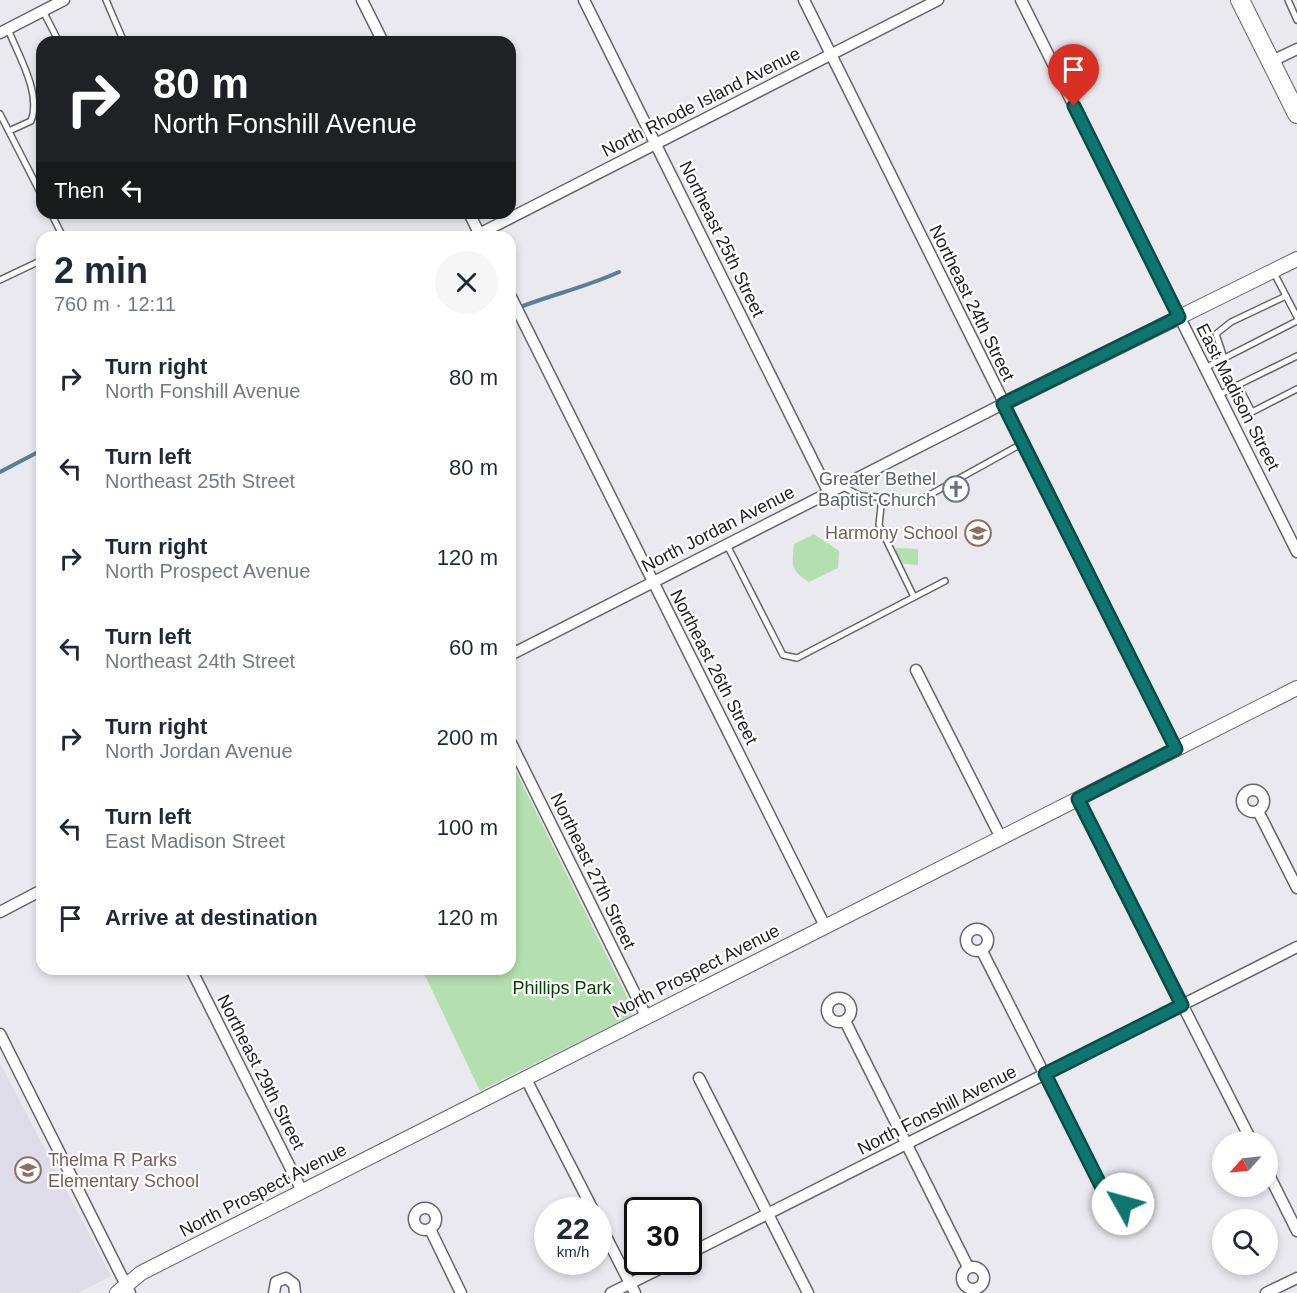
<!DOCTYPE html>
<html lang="en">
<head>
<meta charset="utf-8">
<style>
  :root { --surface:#fff; --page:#f6f6f7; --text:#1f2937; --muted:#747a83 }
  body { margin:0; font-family:Helvetica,sans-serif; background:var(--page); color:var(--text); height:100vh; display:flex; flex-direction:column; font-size:22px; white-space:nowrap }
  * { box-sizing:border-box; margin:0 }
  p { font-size:20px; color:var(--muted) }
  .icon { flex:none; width:33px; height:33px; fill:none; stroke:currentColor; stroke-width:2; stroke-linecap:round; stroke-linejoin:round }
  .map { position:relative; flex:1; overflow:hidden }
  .details { position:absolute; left:36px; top:231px; width:480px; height:744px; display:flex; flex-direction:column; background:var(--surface); border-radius:18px; box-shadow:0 3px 9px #0003 }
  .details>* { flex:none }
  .hud { position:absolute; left:36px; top:36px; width:480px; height:183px; border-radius:18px; box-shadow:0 3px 9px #0003; background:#202124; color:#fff; overflow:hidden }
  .needle { width:39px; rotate:243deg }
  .controls { position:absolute; left:1212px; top:1131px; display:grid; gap:12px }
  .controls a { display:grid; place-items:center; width:66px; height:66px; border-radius:50%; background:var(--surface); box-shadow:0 3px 9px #0003; font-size:30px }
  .speed { position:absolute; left:534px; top:1197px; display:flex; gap:12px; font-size:30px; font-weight:700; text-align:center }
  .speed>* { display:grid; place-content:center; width:78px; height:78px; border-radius:50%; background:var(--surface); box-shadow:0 3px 9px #0003; line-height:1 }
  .speed small { font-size:15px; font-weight:400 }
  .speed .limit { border:3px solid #111; border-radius:9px; background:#fff; color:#111 }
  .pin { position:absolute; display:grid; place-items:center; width:51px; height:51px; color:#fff; margin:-62px -26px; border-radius:50% 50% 50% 0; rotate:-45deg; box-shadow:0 0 6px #0007 }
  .pin .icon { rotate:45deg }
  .me { position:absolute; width:66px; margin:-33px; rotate:308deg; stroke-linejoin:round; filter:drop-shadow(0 0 4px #0008) }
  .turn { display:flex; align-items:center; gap:21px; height:126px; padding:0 18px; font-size:27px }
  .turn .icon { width:78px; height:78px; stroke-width:2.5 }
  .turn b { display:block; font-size:42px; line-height:51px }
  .then { display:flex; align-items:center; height:57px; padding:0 18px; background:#0003; gap:12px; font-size:22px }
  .round { display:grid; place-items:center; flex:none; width:63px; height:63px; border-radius:32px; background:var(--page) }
  .summary { display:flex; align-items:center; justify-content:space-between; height:102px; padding:0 18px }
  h1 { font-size:36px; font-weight:700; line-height:45px }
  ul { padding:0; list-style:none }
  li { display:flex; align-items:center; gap:18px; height:90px; padding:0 18px }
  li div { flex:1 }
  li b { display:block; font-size:22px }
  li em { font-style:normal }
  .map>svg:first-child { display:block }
  .built { fill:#dedce9 }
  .green { fill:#b4dfb0 }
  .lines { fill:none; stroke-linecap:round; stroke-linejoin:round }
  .stream { stroke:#597e9a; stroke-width:4 }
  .service-casing { stroke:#656469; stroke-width:8 }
  .minor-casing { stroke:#656469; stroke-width:13 }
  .tertiary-casing { stroke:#656469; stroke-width:16 }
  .primary-casing { stroke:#656469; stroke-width:20 }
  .service { stroke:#fff; stroke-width:5 }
  .minor { stroke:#fff; stroke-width:10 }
  .tertiary { stroke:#fff; stroke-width:14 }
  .primary { stroke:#fff; stroke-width:18 }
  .route-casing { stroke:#0a4d48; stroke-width:15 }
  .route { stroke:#0f766e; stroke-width:10 }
  .labels { text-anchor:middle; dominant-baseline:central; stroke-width:4.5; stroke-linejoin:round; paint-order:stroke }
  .street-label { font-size:18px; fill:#1f1f21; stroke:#fff }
  .worship-label { font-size:18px; fill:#5b616d; stroke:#fff; text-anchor:end }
  .education-label { font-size:18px; fill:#785e54; stroke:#fff; text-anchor:end }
  .park-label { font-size:18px; fill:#003e00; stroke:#fff }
</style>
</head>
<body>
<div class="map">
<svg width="1297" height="1293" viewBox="0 0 1297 1293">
  <rect width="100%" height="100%" fill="#eae9ef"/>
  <polygon class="built" points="0,1063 111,1276 78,1293 0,1293"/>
  <g class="green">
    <path d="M814,534L839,551L838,568L809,582C790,570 792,565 794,544Z"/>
    <polygon points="896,548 918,549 918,565 896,563"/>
    <polygon points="510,759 634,1011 631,1016 480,1091 422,969 510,969"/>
  </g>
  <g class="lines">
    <g class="stream">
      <path d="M510,311C546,296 584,288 619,272"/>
      <polyline points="0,472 42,450"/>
    </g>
    <g class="service-casing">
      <g id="service">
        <polyline points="106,0 124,42"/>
        <polyline points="1288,0 1297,20"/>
        <polyline points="43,11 59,42"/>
        <path d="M8,29C18,55 42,94 31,121L9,131"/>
        <polyline points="0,114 42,196"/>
        <polyline points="51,213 63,237"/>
        <polyline points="1273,271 1297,317"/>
        <polyline points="0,280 42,260"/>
        <polyline points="1297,356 1238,385 1252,412 1297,389"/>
        <polyline points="1224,358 1216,334 1231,322 1286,296"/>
        <polyline points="1205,368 1297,321"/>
        <polyline points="1219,395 1238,385"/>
        <polyline points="843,487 861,496 911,499 924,498 1023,443"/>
        <polyline points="882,497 879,525 914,597"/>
        <polyline points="727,545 783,655 797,658 945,581"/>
      </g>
    </g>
    <g class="minor-casing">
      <g id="minor">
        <polyline points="362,0 383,42"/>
        <polyline points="584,0 829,493"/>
        <polyline points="804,0 1176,749"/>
        <polyline points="1021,0 1297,552"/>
        <polyline points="0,33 64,0"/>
        <polyline points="1270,62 1297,49"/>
        <polyline points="469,213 481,237"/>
        <polyline points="479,234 938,0"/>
        <polyline points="510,295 825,926"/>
        <polyline points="510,655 1003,404"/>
        <polyline points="916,670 1001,838"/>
        <polyline points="510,741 646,1016"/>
        <circle cx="1253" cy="801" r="11"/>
        <polyline points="1078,799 1252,1142"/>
        <polyline points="1258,811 1297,888"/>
        <polyline points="0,912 42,890"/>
        <circle cx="977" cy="940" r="11"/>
        <polyline points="982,951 1107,1198"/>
        <polyline points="191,969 302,1191"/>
        <circle cx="839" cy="1010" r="12"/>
        <polyline points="845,1021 968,1267"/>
        <polyline points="0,1034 130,1293"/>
        <polyline points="525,1077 593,1210"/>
        <polyline points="699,1078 808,1293"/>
        <polyline points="1268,1173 1297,1231"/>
        <circle cx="1112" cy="1208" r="11"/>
        <circle cx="425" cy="1219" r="11"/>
        <polyline points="598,1221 635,1293"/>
        <polyline points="430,1229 461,1293"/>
        <polyline points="688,1254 1297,947"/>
        <circle cx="973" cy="1278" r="11"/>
        <polyline points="274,1293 276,1282 286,1278 294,1284 295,1293"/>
        <polyline points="611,1293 673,1262"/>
        <polyline points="1266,1293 1297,1278"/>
      </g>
    </g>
    <g class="tertiary-casing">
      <g id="tertiary">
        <polyline points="1003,404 1297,259"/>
        <polyline points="117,1293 141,1273 1297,688"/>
      </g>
    </g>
    <g class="primary-casing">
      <polyline id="primary" points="1240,0 1297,114"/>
    </g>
    <use href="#service" class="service"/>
    <use href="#minor" class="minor"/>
    <use href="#tertiary" class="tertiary"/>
    <use href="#primary" class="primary"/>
  </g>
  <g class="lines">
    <g class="route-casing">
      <polyline id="route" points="1074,106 1179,317 1003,404 1176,749 1078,799 1182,1005 1045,1074 1107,1198 1118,1198 1123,1204"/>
    </g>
    <use href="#route" class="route"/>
  </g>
  <defs>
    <g id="church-ring" transform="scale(1.35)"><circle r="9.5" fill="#fff" stroke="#6b7280" stroke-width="1.5"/><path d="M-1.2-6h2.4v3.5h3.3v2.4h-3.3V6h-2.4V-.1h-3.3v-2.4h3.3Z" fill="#6b7280"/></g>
    <g id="school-ring" transform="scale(1.35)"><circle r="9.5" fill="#fff" stroke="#8d6e63" stroke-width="1.5"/><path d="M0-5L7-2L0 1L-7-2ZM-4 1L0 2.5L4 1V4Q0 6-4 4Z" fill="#8d6e63"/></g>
  </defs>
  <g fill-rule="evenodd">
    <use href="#church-ring" x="956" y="489"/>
    <use href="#school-ring" x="978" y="533"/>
    <use href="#school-ring" x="28" y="1170"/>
  </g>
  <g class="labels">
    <g class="street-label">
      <text transform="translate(701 102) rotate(-27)">North Rhode Island Avenue</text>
      <text transform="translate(722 239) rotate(64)">Northeast 25th Street</text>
      <text transform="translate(972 303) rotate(64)">Northeast 24th Street</text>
      <text transform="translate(1238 397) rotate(63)">East Madison Street</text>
      <text transform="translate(718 529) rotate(-27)">North Jordan Avenue</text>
      <text transform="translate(714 667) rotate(63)">Northeast 26th Street</text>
      <text transform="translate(593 871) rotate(64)">Northeast 27th Street</text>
      <text transform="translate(696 971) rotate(-27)">North Prospect Avenue</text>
      <text transform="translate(261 1072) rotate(63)">Northeast 29th Street</text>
      <text transform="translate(937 1110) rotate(-27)">North Fonshill Avenue</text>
      <text transform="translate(263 1190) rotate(-27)">North Prospect Avenue</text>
    </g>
    <g class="worship-label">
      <text x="936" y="479">Greater Bethel<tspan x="936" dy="21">Baptist Church</tspan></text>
    </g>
    <g class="education-label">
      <text x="958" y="533">Harmony School</text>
      <text x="48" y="1160" text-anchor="start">Thelma R Parks<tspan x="48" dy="21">Elementary School</tspan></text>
    </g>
    <g class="park-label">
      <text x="562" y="988">Phillips Park</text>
    </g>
  </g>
</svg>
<div class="controls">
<a><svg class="needle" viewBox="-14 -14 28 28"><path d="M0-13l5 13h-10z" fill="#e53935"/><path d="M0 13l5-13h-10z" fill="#747a83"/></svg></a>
<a><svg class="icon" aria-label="search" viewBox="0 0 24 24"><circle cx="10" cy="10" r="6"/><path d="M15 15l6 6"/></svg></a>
</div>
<div class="speed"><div>22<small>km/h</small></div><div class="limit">30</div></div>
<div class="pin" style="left:1074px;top:106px;background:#d93025"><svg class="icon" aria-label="arrive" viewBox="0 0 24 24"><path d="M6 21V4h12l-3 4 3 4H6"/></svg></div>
<svg class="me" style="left:1123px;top:1204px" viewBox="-20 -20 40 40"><circle r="19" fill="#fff"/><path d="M0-13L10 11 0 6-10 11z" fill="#0f766e"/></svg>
<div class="hud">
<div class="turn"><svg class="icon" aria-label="right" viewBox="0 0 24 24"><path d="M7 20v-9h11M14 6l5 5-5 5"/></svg><div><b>80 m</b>North Fonshill Avenue</div></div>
<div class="then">Then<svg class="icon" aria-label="left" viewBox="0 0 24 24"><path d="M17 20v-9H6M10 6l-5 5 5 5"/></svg></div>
</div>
<section class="details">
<div class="summary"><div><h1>2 min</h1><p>760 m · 12:11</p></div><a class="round"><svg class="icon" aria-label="close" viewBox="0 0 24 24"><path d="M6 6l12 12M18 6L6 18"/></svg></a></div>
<ul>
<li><svg class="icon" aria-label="right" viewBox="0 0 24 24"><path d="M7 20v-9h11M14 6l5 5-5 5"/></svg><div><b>Turn right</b><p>North Fonshill Avenue</p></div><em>80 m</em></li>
<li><svg class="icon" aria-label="left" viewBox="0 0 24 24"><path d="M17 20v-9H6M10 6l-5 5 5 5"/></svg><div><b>Turn left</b><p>Northeast 25th Street</p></div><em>80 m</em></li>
<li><svg class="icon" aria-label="right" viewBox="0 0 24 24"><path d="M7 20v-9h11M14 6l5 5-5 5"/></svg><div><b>Turn right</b><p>North Prospect Avenue</p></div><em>120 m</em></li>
<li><svg class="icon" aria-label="left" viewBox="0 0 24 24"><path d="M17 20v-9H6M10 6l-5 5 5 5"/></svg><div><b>Turn left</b><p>Northeast 24th Street</p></div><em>60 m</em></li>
<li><svg class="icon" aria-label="right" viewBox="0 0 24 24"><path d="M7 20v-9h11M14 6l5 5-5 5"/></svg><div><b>Turn right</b><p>North Jordan Avenue</p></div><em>200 m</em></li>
<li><svg class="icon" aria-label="left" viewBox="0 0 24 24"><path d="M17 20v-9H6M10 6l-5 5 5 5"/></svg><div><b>Turn left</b><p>East Madison Street</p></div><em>100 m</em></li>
<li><svg class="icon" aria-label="arrive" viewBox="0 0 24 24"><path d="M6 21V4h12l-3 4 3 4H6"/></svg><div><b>Arrive at destination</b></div><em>120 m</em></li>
</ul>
</section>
</div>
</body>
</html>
